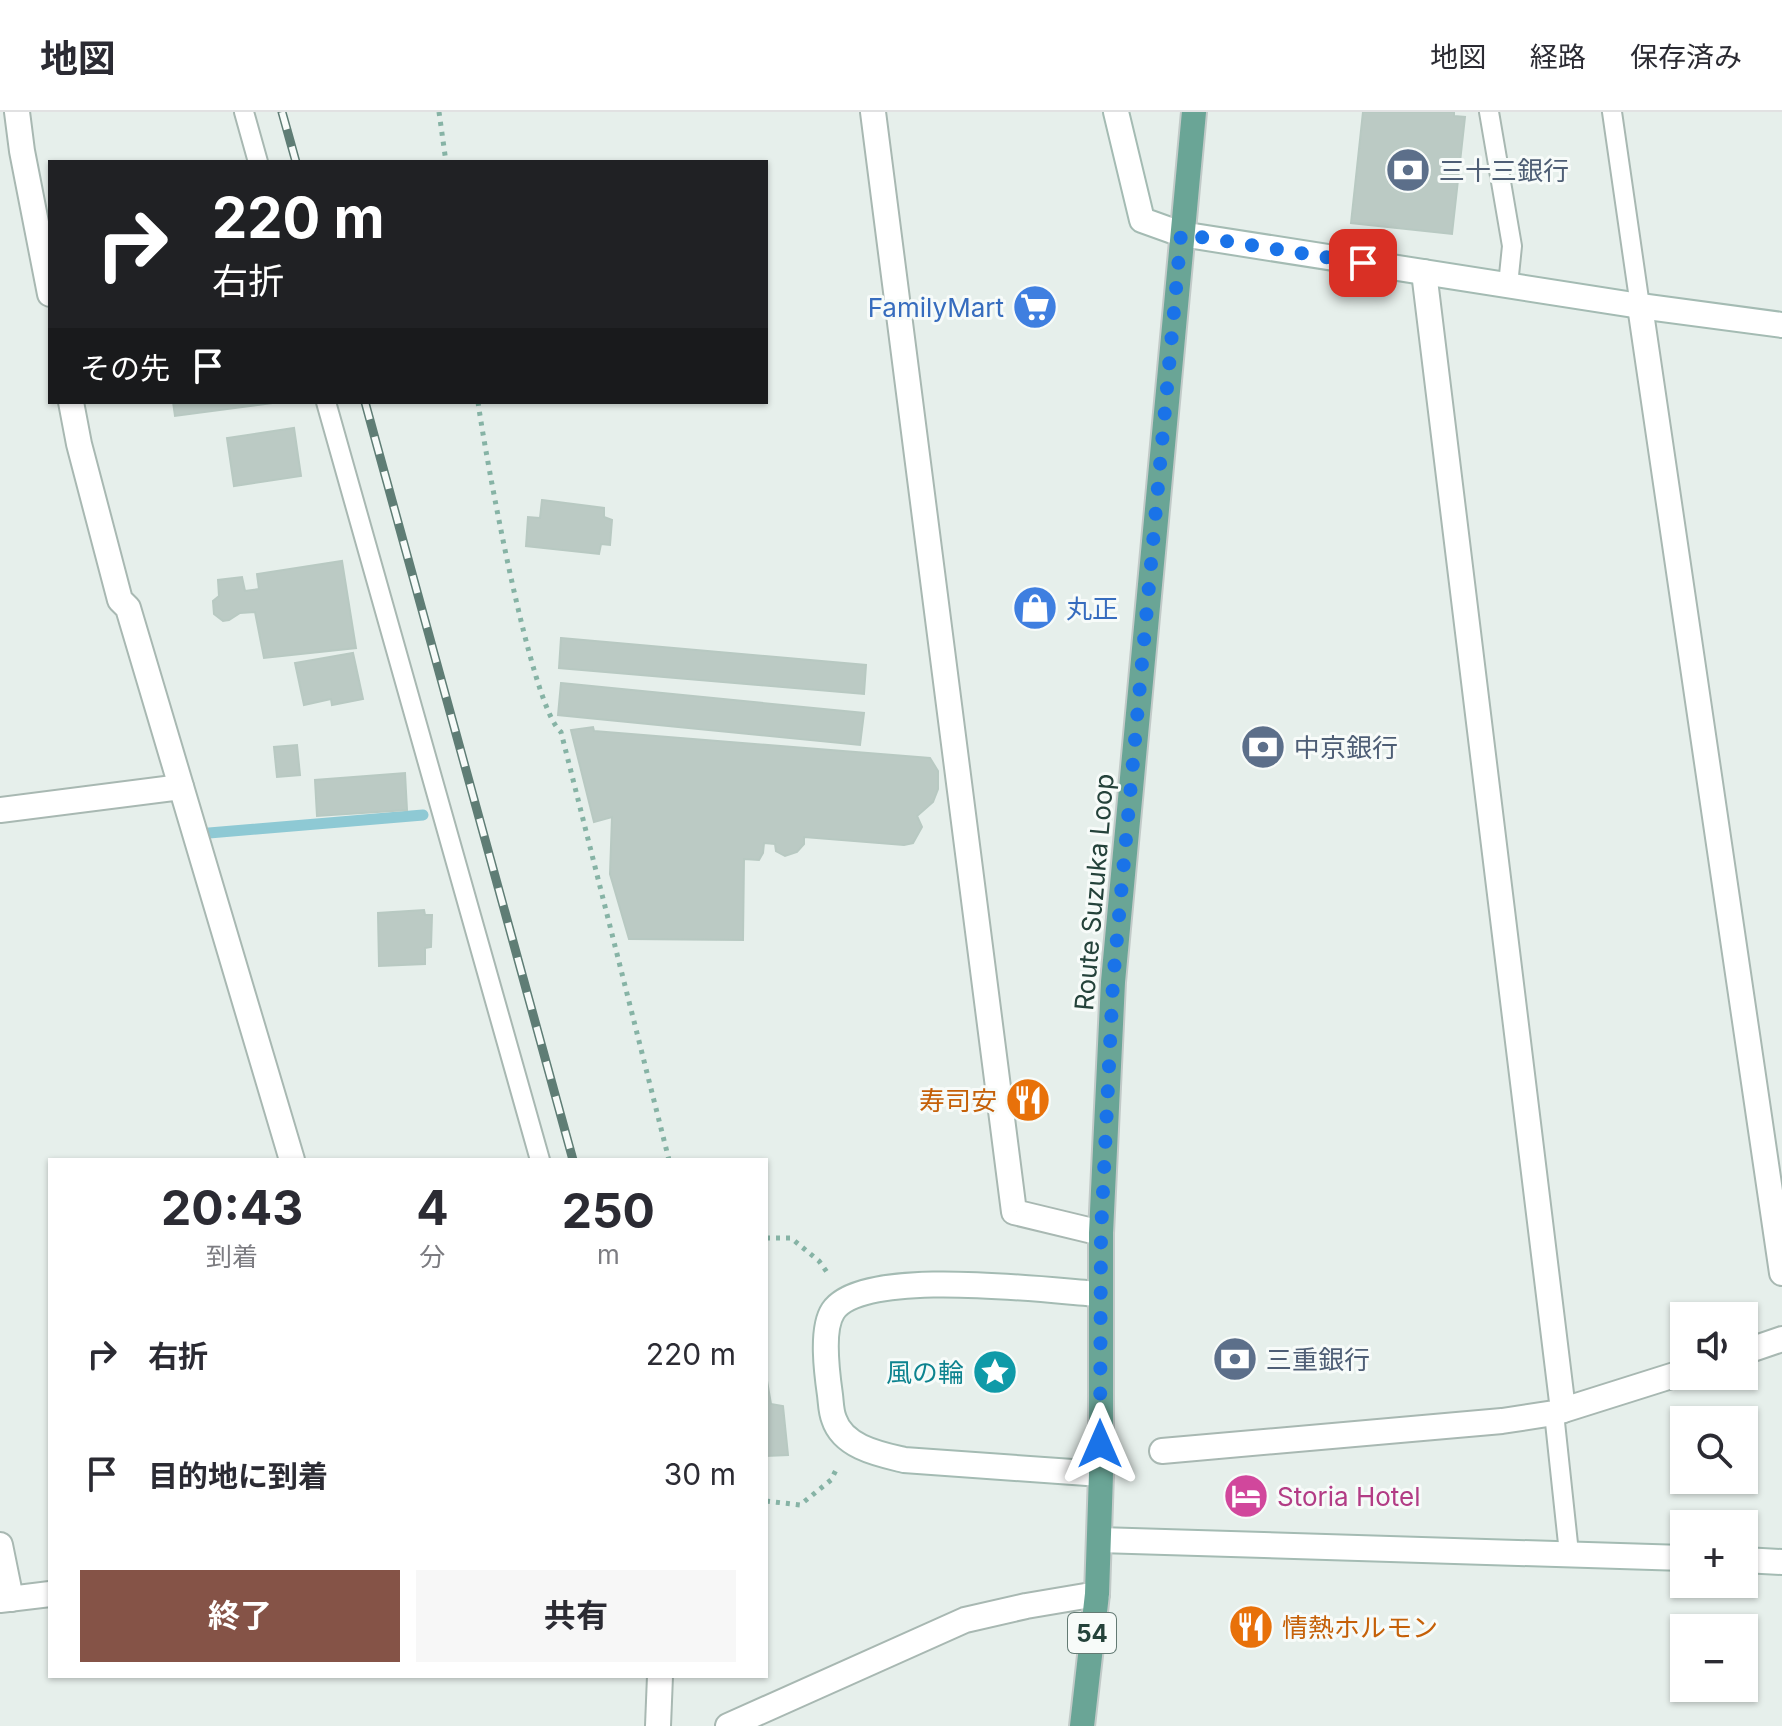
<!DOCTYPE html>
<html lang="ja">
<head>
<meta charset="utf-8">
<style>
  :root { --surface:#fff; --page:#f7f7f7; --text:#2b2b33; --muted:#7c7c81; --line:#e1e1e2; --accent:#855347 }
  body { margin:0; font-family:Inter,"Noto Sans JP",sans-serif; background:var(--page); color:var(--text); height:100vh; display:flex; flex-direction:column; font-size:30px; white-space:nowrap }
  * { box-sizing:border-box; margin:0 }
  p { font-size:26px; color:var(--muted) }
  .icon { flex:none; width:44px; height:44px; fill:none; stroke:currentColor; stroke-width:2; stroke-linecap:round; stroke-linejoin:round }
  .map { position:relative; flex:1; overflow:hidden }
  .panel { position:absolute; left:48px; top:1046px; width:720px; height:520px; display:flex; flex-direction:column; background:var(--surface); border-radius:0px; box-shadow:0 2px 6px #0004 }
  .panel>* { flex:none }
  .top-card { position:absolute; left:48px; top:48px; width:720px; height:244px; border-radius:0px; box-shadow:0 2px 6px #0004; background:#202124; color:#fff; overflow:hidden }
  .tools { position:absolute; left:1670px; top:1190px; display:grid; gap:16px }
  .tools a { display:grid; place-items:center; width:88px; height:88px; border-radius:0px; background:var(--surface); box-shadow:0 2px 6px #0004; font-size:40px }
  .pin { position:absolute; display:grid; place-items:center; width:68px; height:68px; color:#fff; margin:-34px; border-radius:16px; box-shadow:0 4px 12px #0006 }
  .me { position:absolute; width:88px; margin:-44px; rotate:0deg; stroke-linejoin:round; filter:drop-shadow(0 0 6px #0008) }
  .turn { display:flex; align-items:center; gap:28px; height:168px; padding:0 32px; font-size:36px }
  .turn .icon { width:104px; height:104px; stroke-width:2.5 }
  .turn b { display:block; font-size:56px; line-height:68px }
  .then { display:flex; align-items:center; height:76px; padding:0 32px; background:#0003; gap:16px; font-size:30px }
  .eta { display:flex; justify-content:space-evenly; align-items:center; height:136px; text-align:center }
  .eta b { font-size:48px; font-weight:700; line-height:56px }
  .action { display:flex; gap:16px; margin-top:auto; padding:16px 32px }
  .action a { flex:1; height:92px; border-radius:0px; background:var(--accent); color:#fff; font-size:32px; font-weight:700; line-height:92px; text-align:center }
  .action a+a { background:var(--page); color:var(--text) }
  ul { padding:0; list-style:none }
  li { display:flex; align-items:center; gap:24px; height:120px; padding:0 32px }
  li div { flex:1 }
  li b { display:block; font-size:30px }
  li em { font-style:normal }
  header { display:flex; align-items:center; gap:48px; box-sizing:border-box; height:112px; padding:0 40px; background:var(--surface); border-bottom:2px solid var(--line) }
  header strong { font-size:38px }
  nav { display:flex; gap:44px; margin-inline-start:auto; font-size:28px }
  .map>svg:first-child { display:block }
  .lines { fill:none; stroke-linecap:round; stroke-linejoin:round }
  .stream { stroke:#8ec9d4; stroke-width:11 }
  .building { fill:#bbcac4; stroke:#b8c9c2; stroke-width:2 }
  .lane-casing { stroke:#a8b8b2; stroke-width:22 }
  .street-casing { stroke:#a8b8b2; stroke-width:28 }
  .secondary-casing { stroke:#a4bbb3; stroke-width:28 }
  .primary-casing { stroke:#c2cac8; stroke-width:28 }
  .path { stroke:#86b3a5; stroke-width:5; stroke-dasharray:4 6; stroke-linecap:butt }
  .lane { stroke:#fff; stroke-width:18 }
  .street { stroke:#fff; stroke-width:24 }
  .secondary { stroke:#fff; stroke-width:24 }
  .primary { stroke:#6aa596; stroke-width:24 }
  .rail-casing { stroke:#5f7d75; stroke-width:9 }
  .rail { stroke:#f7fbf9; stroke-width:6; stroke-dasharray:18; stroke-linecap:butt }
  .route { stroke:#1a73e8; stroke-width:14; stroke-dasharray:0 25.2 }
  .labels { text-anchor:middle; dominant-baseline:central; stroke-width:6; stroke-linejoin:round; paint-order:stroke }
  .shield { fill:#f7fbf9; stroke:#637a73; stroke-width:2 }
  .shield-label { font-size:24px; font-weight:bold; fill:#24423a }
  .service-label { font-size:26px; fill:#4e5e75; stroke:#f7fbf9; text-anchor:start }
  .shop-label { font-size:26px; fill:#366cbe; stroke:#f7fbf9; text-anchor:end }
  .street-label { font-size:26px; fill:#24423a; stroke:#f7fbf9 }
  .food-label { font-size:26px; fill:#c56008; stroke:#f7fbf9; text-anchor:end }
  .culture-label { font-size:26px; fill:#0d838f; stroke:#f7fbf9; text-anchor:end }
  .hotel-label { font-size:26px; fill:#b23c85; stroke:#f7fbf9; text-anchor:start }
</style>
</head>
<body>
<header>
<strong>地図</strong>
<nav><a>地図</a><a>経路</a><a>保存済み</a></nav>
</header>
<div class="map">
<svg width="1782" height="1614" viewBox="0 0 1782 1614">
  <rect width="100%" height="100%" fill="#e6efeb"/>
  <g class="lines">
    <polyline class="stream" points="209,721 423,703"/>
  </g>
  <g class="building">
    <polygon points="1363,0 1454,0 1454,4 1465,5 1452,122 1351,111"/>
    <polygon points="173,290 280,290 175,304"/>
    <polygon points="294,316 301,364 234,374 227,326"/>
    <polygon points="542,388 604,396 604,405 612,408 610,433 601,432 599,442 526,434 528,405 540,406"/>
    <polygon points="342,449 356,536 264,546 255,500 240,501 229,508 223,509 214,502 213,489 219,484 218,468 242,465 245,479 259,477 257,462"/>
    <polygon points="561,526 866,553 864,582 559,556"/>
    <polygon points="353,541 363,587 332,593 331,587 304,593 295,551"/>
    <polygon points="561,571 864,601 860,633 558,603"/>
    <polygon points="593,615 594,619 930,646 938,659 938,677 933,690 917,704 922,715 913,731 904,733 804,725 804,732 797,740 785,744 776,739 775,732 764,731 763,741 759,748 744,747 743,828 629,827 610,762 612,705 594,710 571,618"/>
    <polygon points="297,633 300,663 277,665 274,635"/>
    <polygon points="405,661 407,698 317,704 315,668"/>
    <polygon points="424,798 425,803 432,803 431,835 425,836 425,852 379,854 378,801"/>
    <polygon points="766,1263 771,1292 783,1294 788,1343 766,1344"/>
  </g>
  <g class="lines">
    <g class="lane-casing">
      <g id="lane">
        <polyline points="244,0 258,50"/>
        <polyline points="1489,0 1512,134 1508,173"/>
        <polyline points="1612,0 1640,194"/>
        <polyline points="326,290 540,1048"/>
        <polyline points="1554,1301 1569,1441"/>
      </g>
    </g>
    <g class="street-casing">
      <g id="street">
        <polyline points="17,0 22,39 50,182"/>
        <polyline points="873,0 1014,1100 1101,1121"/>
        <polyline points="1424,160 1563,1298"/>
        <polyline points="1640,194 1782,1161"/>
        <polyline points="71,290 79,332 120,488 128,496 292,1048"/>
        <polyline points="0,698 181,675"/>
        <polyline points="1744,1240 1782,1227"/>
        <polyline points="1162,1339 1502,1309 1554,1301 1684,1260"/>
        <polyline points="0,1433 11,1487"/>
        <polyline points="0,1488 50,1482"/>
        <polyline points="658,1614 660,1564"/>
        <polyline points="728,1614 965,1508 1026,1494 1097,1482"/>
      </g>
    </g>
    <g class="secondary-casing">
      <g id="secondary">
        <polyline points="1116,0 1142,108 1181,122 1640,194 1782,213"/>
        <path d="M1100,1182C1049,1179 863,1154 833,1199C821,1217 827,1262 830,1283C831,1291 831,1300 834,1307C843,1335 879,1342 904,1348L1101,1362"/>
        <polyline points="1099,1428 1684,1446"/>
        <polyline points="1744,1448 1782,1450"/>
      </g>
    </g>
    <g class="primary-casing">
      <polyline id="primary" points="1082,1614 1097,1482 1101,1362 1101,1121 1113,870 1194,0"/>
    </g>
    <g class="path">
      <polyline points="439,0 446,50"/>
      <path d="M478,290C485,341 531,596 561,620L669,1048"/>
      <polyline points="766,1126 791,1126 819,1149 829,1163"/>
      <polyline points="766,1389 800,1393 831,1368 837,1356"/>
    </g>
    <use href="#lane" class="lane"/>
    <use href="#street" class="street"/>
    <use href="#secondary" class="secondary"/>
    <use href="#primary" class="primary"/>
    <g class="rail-casing">
      <g id="rail">
        <polyline points="282,0 296,50"/>
        <polyline points="365,290 573,1048"/>
      </g>
    </g>
    <use href="#rail" class="rail"/>
  </g>
  <g class="lines">
    <polyline class="route" points="1100,1332 1101,1121 1113,870 1181,122 1363,151"/>
  </g>
  <defs>
    <g id="bank-disc" transform="scale(2.3)"><circle r="9.5" fill="#5c6f8a" stroke="#f7fbf9"/><path d="M-6-4H6V4H-6ZM0-2.3a2.3 2.3 0 1 0 0 4.6a2.3 2.3 0 1 0 0-4.6Z" fill="#fff"/></g>
    <g id="supermarket-disc" transform="scale(2.3)"><circle r="9.5" fill="#3f7fe0" stroke="#f7fbf9"/><path d="M-6-5.5h2.5l.6 2H6L4.5 2H-2.5L-4.4-4H-6ZM-1.5 3.2a1.3 1.3 0 1 0 .1 0ZM3 3.2a1.3 1.3 0 1 0 .1 0Z" fill="#fff"/></g>
    <g id="shop-disc" transform="scale(2.3)"><circle r="9.5" fill="#3f7fe0" stroke="#f7fbf9"/><path d="M-5-2.5h2.3a2.7 3.5 0 0 1 5.4 0H5L5.5 6h-11ZM-1.5-2.5h3a1.5 2.3 0 0 0-3 0Z" fill="#fff"/></g>
    <g id="restaurant-disc" transform="scale(2.3)"><circle r="9.5" fill="#e8710a" stroke="#f7fbf9"/><path d="M-5-6h1v4h1v-4h1v4h1v-4h1v5L-1.5 .5V6h-2V.5L-5-1ZM5-6V6H3V1.5H1.5Q1.5-4 5-6Z" fill="#fff"/></g>
    <g id="sight-disc" transform="scale(2.3)"><circle r="9.5" fill="#0f9aa8" stroke="#f7fbf9"/><path d="M0-6L1.8-2.2L6-1.7L2.9 1.2L3.7 5.4L0 3.3L-3.7 5.4L-2.9 1.2L-6-1.7L-1.8-2.2Z" fill="#fff"/></g>
    <g id="hotel-disc" transform="scale(2.3)"><circle r="9.5" fill="#d1479c" stroke="#f7fbf9"/><path d="M-6-4.5h1.5V1H6V5H4.5V3h-9V5H-6ZM-4 0a1.8 1.8 0 1 1 3.6 0ZM.5 0V-2.5h3Q6-2.5 6 0Z" fill="#fff"/></g>
  </defs>
  <g fill-rule="evenodd">
    <use href="#bank-disc" x="1408" y="58"/>
    <use href="#supermarket-disc" x="1035" y="195"/>
    <use href="#shop-disc" x="1035" y="496"/>
    <use href="#bank-disc" x="1263" y="635"/>
    <use href="#restaurant-disc" x="1028" y="988"/>
    <use href="#bank-disc" x="1235" y="1247"/>
    <use href="#sight-disc" x="995" y="1260"/>
    <use href="#hotel-disc" x="1246" y="1384"/>
    <use href="#restaurant-disc" x="1251" y="1515"/>
  </g>
  <g class="labels">
    <rect class="shield" x="1068" y="1501" width="48" height="40" rx="6"/>
    <g class="shield-label">
      <text x="1092" y="1521">54</text>
    </g>
    <g class="service-label">
      <text x="1439" y="58">三十三銀行</text>
      <text x="1294" y="635">中京銀行</text>
      <text x="1266" y="1247">三重銀行</text>
    </g>
    <g class="shop-label">
      <text x="1004" y="195">FamilyMart</text>
      <text x="1066" y="496" text-anchor="start">丸正</text>
    </g>
    <g class="street-label">
      <text transform="translate(1094 780) rotate(-85)">Route Suzuka Loop</text>
    </g>
    <g class="food-label">
      <text x="997" y="988">寿司安</text>
      <text x="1282" y="1515" text-anchor="start">情熱ホルモン</text>
    </g>
    <g class="culture-label">
      <text x="964" y="1260">風の輪</text>
    </g>
    <g class="hotel-label">
      <text x="1277" y="1384">Storia Hotel</text>
    </g>
  </g>
</svg>
<div class="tools">
<a><svg class="icon" aria-label="sound" viewBox="0 0 24 24"><path d="M4 9h4l5-4v14l-5-4H4zM17 9q2 3 0 6"/></svg></a>
<a><svg class="icon" aria-label="search" viewBox="0 0 24 24"><circle cx="10" cy="10" r="6"/><path d="M15 15l6 6"/></svg></a>
<a>+</a>
<a>−</a>
</div>
<div class="pin" style="left:1363px;top:151px;background:#d93025"><svg class="icon" aria-label="arrive" viewBox="0 0 24 24"><path d="M6 21V4h12l-3 4 3 4H6"/></svg></div>
<svg class="me" style="left:1100px;top:1332px" viewBox="-20 -20 40 40"><path d="M0-17L14 15 0 8-14 15z" fill="#1a73e8" stroke="#fff" stroke-width="4"/></svg>
<div class="top-card">
<div class="turn"><svg class="icon" aria-label="right" viewBox="0 0 24 24"><path d="M7 20v-9h11M14 6l5 5-5 5"/></svg><div><b>220 m</b>右折</div></div>
<div class="then">その先<svg class="icon" aria-label="arrive" viewBox="0 0 24 24"><path d="M6 21V4h12l-3 4 3 4H6"/></svg></div>
</div>
<section class="panel">
<div class="eta">
<div><b>20:43</b><p>到着</p></div>
<div><b>4</b><p>分</p></div>
<div><b>250</b><p>m</p></div>
</div>
<ul>
<li><svg class="icon" aria-label="right" viewBox="0 0 24 24"><path d="M7 20v-9h11M14 6l5 5-5 5"/></svg><div><b>右折</b></div><em>220 m</em></li>
<li><svg class="icon" aria-label="arrive" viewBox="0 0 24 24"><path d="M6 21V4h12l-3 4 3 4H6"/></svg><div><b>目的地に到着</b></div><em>30 m</em></li>
</ul>
<div class="action"><a>終了</a><a>共有</a></div>
</section>
</div>
</body>
</html>
